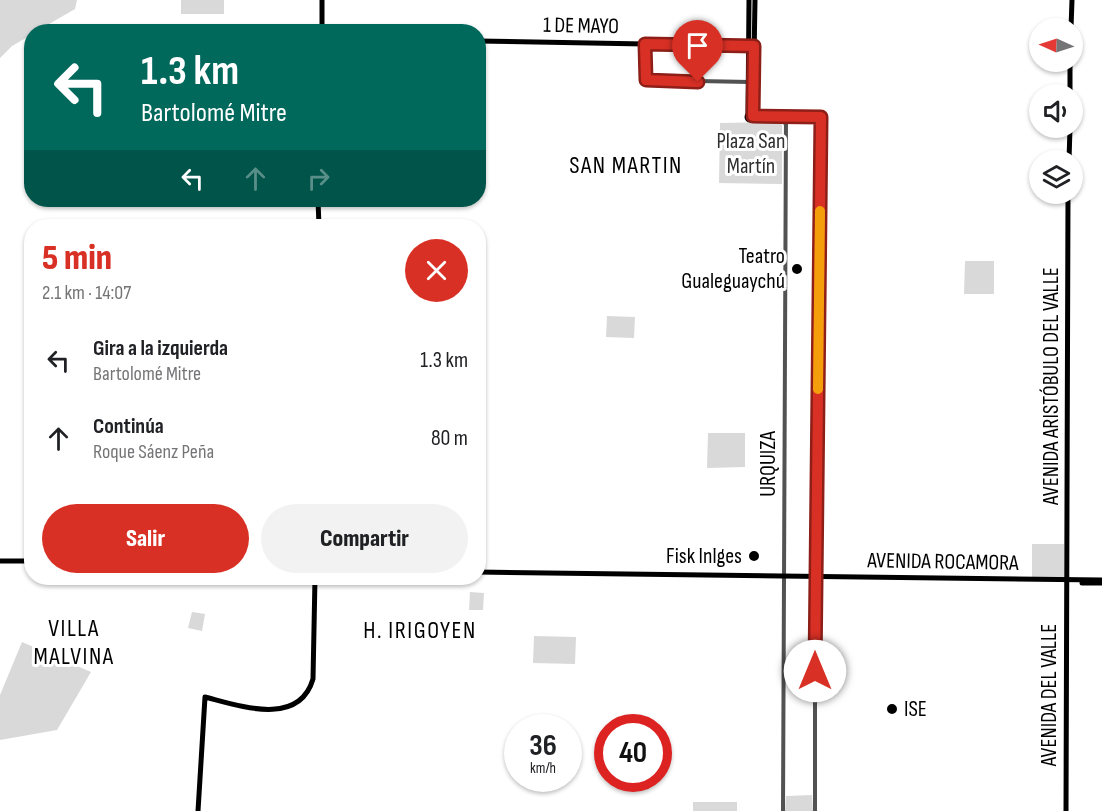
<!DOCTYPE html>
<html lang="es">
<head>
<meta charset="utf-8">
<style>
  :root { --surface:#fff; --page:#f2f2f2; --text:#202124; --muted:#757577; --accent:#d93025 }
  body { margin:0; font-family:"Sofia Sans Condensed",sans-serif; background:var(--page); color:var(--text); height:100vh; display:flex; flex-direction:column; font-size:22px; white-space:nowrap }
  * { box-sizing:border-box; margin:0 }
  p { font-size:20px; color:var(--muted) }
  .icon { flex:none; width:33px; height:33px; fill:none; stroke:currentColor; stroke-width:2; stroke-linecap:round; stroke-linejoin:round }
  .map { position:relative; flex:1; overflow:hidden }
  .panel { position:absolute; left:24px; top:219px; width:462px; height:366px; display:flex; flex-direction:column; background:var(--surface); border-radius:24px; box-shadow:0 2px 4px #0004 }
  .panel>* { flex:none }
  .hud { position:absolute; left:24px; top:24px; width:462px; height:183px; border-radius:24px; box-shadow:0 2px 4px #0004; background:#00695c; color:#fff; overflow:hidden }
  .needle { width:39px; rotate:273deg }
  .fabs { position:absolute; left:1029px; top:18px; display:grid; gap:12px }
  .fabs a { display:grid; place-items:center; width:54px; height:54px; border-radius:50%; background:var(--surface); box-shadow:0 2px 4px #0004; font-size:30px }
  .speed { position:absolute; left:504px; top:714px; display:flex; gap:12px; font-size:30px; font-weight:700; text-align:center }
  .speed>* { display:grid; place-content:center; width:78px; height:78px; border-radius:50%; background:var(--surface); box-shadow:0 2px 4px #0004; line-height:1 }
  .speed small { font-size:15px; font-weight:400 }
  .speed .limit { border:9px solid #d22; background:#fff; color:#111 }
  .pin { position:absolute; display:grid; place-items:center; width:51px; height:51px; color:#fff; margin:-62px -26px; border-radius:50% 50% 50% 0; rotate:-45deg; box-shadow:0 0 6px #0007 }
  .pin .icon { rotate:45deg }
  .me { position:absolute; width:66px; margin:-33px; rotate:0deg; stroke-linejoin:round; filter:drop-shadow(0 0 4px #0008) }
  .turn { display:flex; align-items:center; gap:21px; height:126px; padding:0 18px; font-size:27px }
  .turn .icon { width:78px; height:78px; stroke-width:2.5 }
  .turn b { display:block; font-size:42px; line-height:51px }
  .lanes { display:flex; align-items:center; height:57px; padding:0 18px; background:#0003; justify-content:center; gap:30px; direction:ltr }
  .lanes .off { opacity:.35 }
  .round { display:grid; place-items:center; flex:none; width:63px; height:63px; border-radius:32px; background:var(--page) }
  .head { display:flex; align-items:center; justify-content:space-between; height:102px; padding:0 18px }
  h1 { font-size:36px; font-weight:800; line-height:45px; color:var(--accent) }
  .primary-button { display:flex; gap:12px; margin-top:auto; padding:12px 18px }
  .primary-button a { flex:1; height:69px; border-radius:36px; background:var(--accent); color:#fff; font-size:24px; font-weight:800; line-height:69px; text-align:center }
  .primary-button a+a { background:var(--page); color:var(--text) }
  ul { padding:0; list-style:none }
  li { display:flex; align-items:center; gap:18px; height:78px; padding:0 18px }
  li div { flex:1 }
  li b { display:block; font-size:22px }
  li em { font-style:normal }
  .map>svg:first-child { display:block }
  .green { fill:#d9d9d9 }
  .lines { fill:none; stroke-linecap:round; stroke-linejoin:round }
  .minor { stroke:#525252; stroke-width:4 }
  .major { stroke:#000; stroke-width:5 }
  .route-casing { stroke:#8d1f18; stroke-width:15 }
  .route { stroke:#d93025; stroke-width:10 }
  .slow { stroke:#f59e0b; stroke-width:10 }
  .poi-dot { fill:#000; stroke:#fff; stroke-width:2 }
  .labels { text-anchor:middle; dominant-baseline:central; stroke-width:6; stroke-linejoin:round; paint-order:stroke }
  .street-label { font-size:22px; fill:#000; stroke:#fff }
  .park-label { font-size:22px; fill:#303030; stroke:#fff }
  .poi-label { font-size:22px; fill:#000; stroke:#fff; text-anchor:end }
  .neighbourhood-label { font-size:24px; letter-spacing:1.5px; fill:#000; stroke:#fff }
</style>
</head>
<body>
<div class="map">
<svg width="1102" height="811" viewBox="0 0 1102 811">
  <rect width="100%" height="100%" fill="#fff"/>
  <g class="green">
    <polygon points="0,0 77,0 75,9 37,31 32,32 31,35 12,46 0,58"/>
    <rect x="181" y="0" width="43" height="14"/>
    <polygon points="782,122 782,184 719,183 720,123"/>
    <polygon points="324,220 357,219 358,226 322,226"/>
    <polygon points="965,261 994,261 994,294 964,294"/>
    <polygon points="607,316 635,317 634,338 606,337"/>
    <polygon points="708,433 745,433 745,467 707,468"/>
    <rect x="1032" y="544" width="32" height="33"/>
    <polygon points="470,592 484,593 483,610 469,610"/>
    <polygon points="192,612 205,614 202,631 188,628"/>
    <polygon points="534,636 576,637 575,664 533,663"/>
    <polygon points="22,642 91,672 57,730 0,740 0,695"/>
    <polygon points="812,795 813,811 785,811 786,796"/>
    <rect x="693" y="802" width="44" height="9"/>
  </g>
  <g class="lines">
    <g class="minor">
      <polyline points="750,46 645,44 646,80 750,82"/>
      <polyline points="753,116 821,117 815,576 815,811"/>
      <polyline points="753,119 780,119 786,124"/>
      <polyline points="783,811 786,117"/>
    </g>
    <g class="major">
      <polyline points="1071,28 1072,0"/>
      <polyline points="322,32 322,0"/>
      <polyline points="478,41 645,44"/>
      <polyline points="1070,94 1070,62"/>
      <circle cx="750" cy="117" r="3"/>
      <polyline points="753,115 755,0"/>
      <polyline points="748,116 749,0"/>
      <polyline points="1069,160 1070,128"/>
      <polyline points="318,200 319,226"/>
      <polyline points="0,561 32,561"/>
      <polyline points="478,572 1102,580"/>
      <polyline points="1082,583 1102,583"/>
      <path d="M198,811L205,697C240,706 299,727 313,679L315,578"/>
      <polyline points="1066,811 1068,194"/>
    </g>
  </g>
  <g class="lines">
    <g class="route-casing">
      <polyline id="route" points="698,82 646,80 645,44 754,46 753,116 821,117 815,671"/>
    </g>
    <use href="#route" class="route"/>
    <polyline class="slow" points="818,389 820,211"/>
  </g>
  <g class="poi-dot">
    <circle cx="797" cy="269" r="6"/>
    <circle cx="754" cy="556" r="6"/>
    <circle cx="892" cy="709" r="6"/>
  </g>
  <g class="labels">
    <g class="street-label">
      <text transform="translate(581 26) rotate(1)">1 DE MAYO</text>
      <text transform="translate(1051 386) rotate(-90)">AVENIDA ARISTÓBULO DEL VALLE</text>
      <text transform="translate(768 464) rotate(-90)">URQUIZA</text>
      <text transform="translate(943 562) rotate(1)">AVENIDA ROCAMORA</text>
      <text transform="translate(1049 695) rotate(-90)">AVENIDA DEL VALLE</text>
    </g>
    <g class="park-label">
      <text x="751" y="141">Plaza San<tspan x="751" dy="25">Martín</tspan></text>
    </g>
    <g class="poi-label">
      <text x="785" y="256">Teatro<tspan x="785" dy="25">Gualeguaychú</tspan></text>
      <text x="742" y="556">Fisk Inlges</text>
      <text x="904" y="709" text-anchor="start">ISE</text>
    </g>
    <g class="neighbourhood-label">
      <text x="626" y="165">SAN MARTIN</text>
      <text x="74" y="628">VILLA<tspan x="74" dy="28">MALVINA</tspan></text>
      <text x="420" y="630">H. IRIGOYEN</text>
    </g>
  </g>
</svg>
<div class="fabs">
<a><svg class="needle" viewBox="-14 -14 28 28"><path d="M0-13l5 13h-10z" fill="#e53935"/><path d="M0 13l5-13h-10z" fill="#757577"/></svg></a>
<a><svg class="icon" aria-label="sound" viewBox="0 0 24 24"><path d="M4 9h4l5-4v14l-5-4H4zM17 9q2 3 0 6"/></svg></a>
<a><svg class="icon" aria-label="layers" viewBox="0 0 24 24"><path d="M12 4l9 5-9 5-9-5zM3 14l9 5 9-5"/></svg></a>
</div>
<div class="speed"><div>36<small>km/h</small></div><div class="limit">40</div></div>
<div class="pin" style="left:698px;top:82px;background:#d93025"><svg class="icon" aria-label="arrive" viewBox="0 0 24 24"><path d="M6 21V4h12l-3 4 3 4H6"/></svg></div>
<svg class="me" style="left:815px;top:671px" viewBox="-20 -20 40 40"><circle r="19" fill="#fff"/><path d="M0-13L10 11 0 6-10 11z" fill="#d93025"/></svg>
<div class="hud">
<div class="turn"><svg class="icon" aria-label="left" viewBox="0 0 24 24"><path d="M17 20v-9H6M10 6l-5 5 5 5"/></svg><div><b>1.3 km</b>Bartolomé Mitre</div></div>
<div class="lanes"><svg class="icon" aria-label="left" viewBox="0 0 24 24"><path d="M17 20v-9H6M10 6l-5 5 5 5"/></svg><svg class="icon off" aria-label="ahead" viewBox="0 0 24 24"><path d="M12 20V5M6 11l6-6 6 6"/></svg><svg class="icon off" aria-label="right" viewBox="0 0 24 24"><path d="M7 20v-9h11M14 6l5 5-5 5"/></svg></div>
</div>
<section class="panel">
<div class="head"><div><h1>5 min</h1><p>2.1 km · 14:07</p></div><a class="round" style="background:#d93025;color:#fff"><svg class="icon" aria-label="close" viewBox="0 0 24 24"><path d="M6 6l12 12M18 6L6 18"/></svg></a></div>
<ul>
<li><svg class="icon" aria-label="left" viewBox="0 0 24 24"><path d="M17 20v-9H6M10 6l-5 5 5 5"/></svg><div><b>Gira a la izquierda</b><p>Bartolomé Mitre</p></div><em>1.3 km</em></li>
<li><svg class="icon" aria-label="ahead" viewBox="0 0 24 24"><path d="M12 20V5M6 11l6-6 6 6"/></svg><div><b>Continúa</b><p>Roque Sáenz Peña</p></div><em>80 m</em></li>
</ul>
<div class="primary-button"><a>Salir</a><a>Compartir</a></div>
</section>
</div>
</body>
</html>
